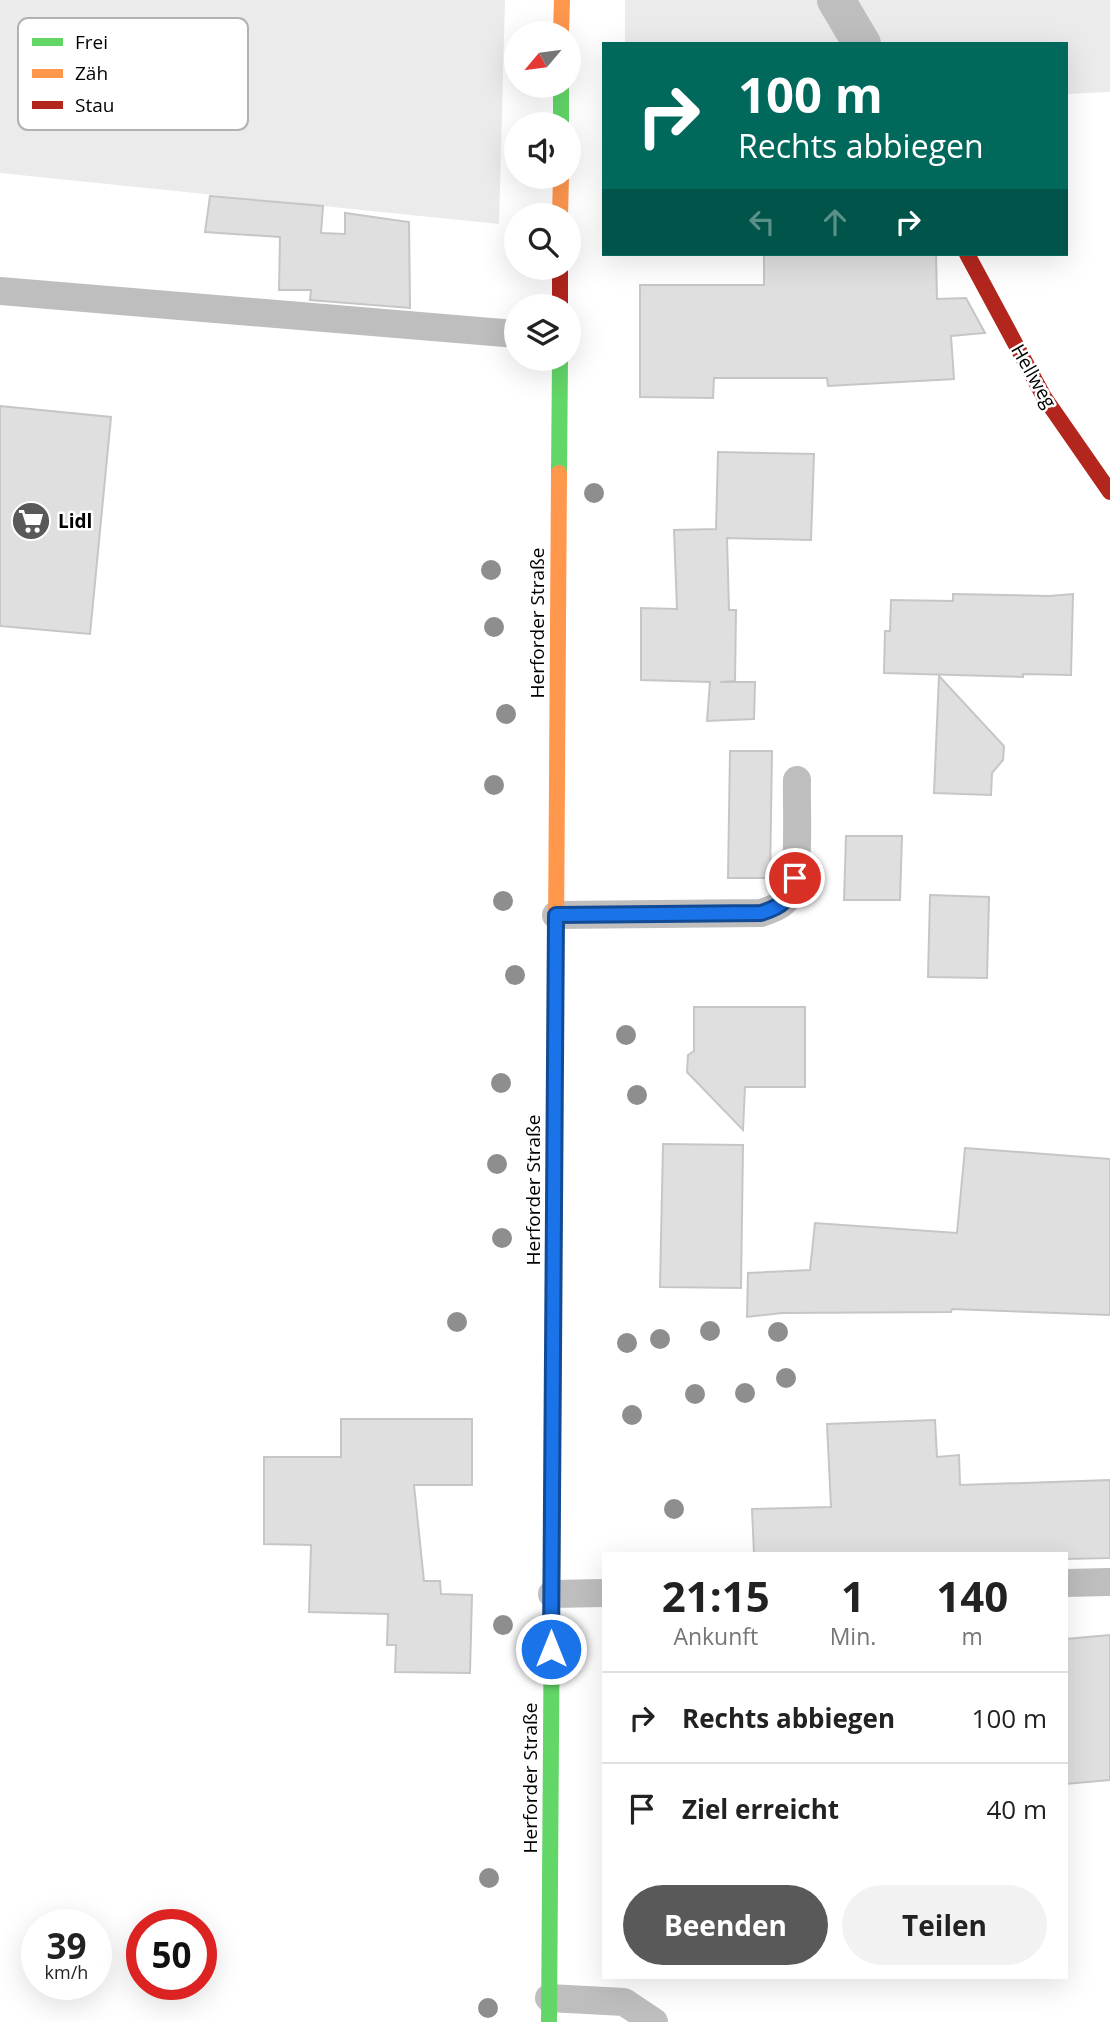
<!DOCTYPE html>
<html lang="de">
<head>
<meta charset="utf-8">
<style>
  :root { --surface:#fff; --page:#f2f2f2; --text:#222; --muted:#767676; --line:#e0e0e0; --accent:#595959 }
  body { margin:0; font-family:"Open Sans",sans-serif; background:var(--page); color:var(--text); height:100vh; display:flex; flex-direction:column; font-size:26px; white-space:nowrap }
  * { box-sizing:border-box; margin:0 }
  p { font-size:23px; color:var(--muted) }
  .icon { flex:none; width:38px; height:38px; fill:none; stroke:currentColor; stroke-width:2; stroke-linecap:round; stroke-linejoin:round }
  .map { position:relative; flex:1; overflow:hidden }
  .sheet { position:absolute; left:602px; top:1552px; width:466px; height:427px; display:flex; flex-direction:column; background:var(--surface); border-radius:0px; box-shadow:0 7px 28px #0002 }
  .sheet>* { flex:none }
  .hud { position:absolute; left:602px; top:42px; width:466px; height:214px; border-radius:0px; box-shadow:0 7px 28px #0002; background:#00695c; color:#fff; overflow:hidden }
  .needle { width:46px; rotate:241deg }
  .controls { position:absolute; left:504px; top:21px; display:grid; gap:14px }
  .controls a { display:grid; place-items:center; width:77px; height:77px; border-radius:50%; background:var(--surface); box-shadow:0 7px 28px #0002; font-size:35px }
  .speed { position:absolute; left:21px; top:1909px; display:flex; gap:14px; font-size:35px; font-weight:700; text-align:center }
  .speed>* { display:grid; place-content:center; width:91px; height:91px; border-radius:50%; background:var(--surface); box-shadow:0 7px 28px #0002; line-height:1 }
  .speed small { font-size:18px; font-weight:400 }
  .speed .limit { border:10px solid #d22; background:#fff; color:#111 }
  .pin { position:absolute; display:grid; place-items:center; width:60px; height:60px; color:#fff; margin:-30px; border:4px solid #fff; border-radius:50%; box-shadow:0 2px 7px #0007 }
  .me { position:absolute; width:77px; margin:-38px; rotate:0deg; stroke-linejoin:round; filter:drop-shadow(0 0 5px #0008) }
  .turn { display:flex; align-items:center; gap:24px; height:147px; padding:0 21px; font-size:32px }
  .turn .icon { width:91px; height:91px; stroke-width:2.5 }
  .turn b { display:block; font-size:49px; line-height:60px }
  .lanes { display:flex; align-items:center; height:66px; padding:0 21px; background:#0003; justify-content:center; gap:35px; direction:ltr }
  .lanes .off { opacity:.35 }
  .eta { display:flex; justify-content:space-evenly; align-items:center; height:119px; text-align:center }
  .eta b { font-size:42px; font-weight:700; line-height:49px }
  .action { display:flex; gap:14px; margin-top:auto; padding:14px 21px }
  .action a { flex:1; height:80px; border-radius:42px; background:var(--accent); color:#fff; font-size:28px; font-weight:700; line-height:80px; text-align:center }
  .action a+a { background:var(--page); color:var(--text) }
  ul { padding:0; list-style:none }
  li { display:flex; align-items:center; gap:21px; height:91px; padding:0 21px; border-top:2px solid var(--line) }
  li div { flex:1 }
  li b { display:block; font-size:26px }
  li em { font-style:normal }
  .map>svg:first-child { display:block }
  .green { fill:#ebebeb }
  .building { fill:#dfdfdf; stroke:#c6c6c6; stroke-width:2 }
  .lines { fill:none; stroke-linecap:round; stroke-linejoin:round }
  .lane { stroke:#bebebe; stroke-width:28 }
  .street { stroke:#bebebe; stroke-width:38 }
  .fast { stroke:#63d668; stroke-width:16 }
  .slow { stroke:#ff974d; stroke-width:16 }
  .jam { stroke:#b3261e; stroke-width:16 }
  .tree { fill:#8e8e8e }
  .route-casing { stroke:#114b97; stroke-width:18 }
  .route { stroke:#1a73e8; stroke-width:12 }
  .labels { text-anchor:middle; dominant-baseline:central; stroke-width:5; stroke-linejoin:round; paint-order:stroke }
  .street-label { font-size:19px; fill:#000; stroke:#fff }
  .poi-label { font-size:19px; font-weight:bold; fill:#000; stroke:#fff; text-anchor:start }
  .key { fill:#fff; stroke:#b2b2b2; stroke-width:2 }
  .key-label { font-size:19px; fill:#000 }
</style>
</head>
<body>
<div class="map">
<svg width="1110" height="2022" viewBox="0 0 1110 2022">
  <rect width="100%" height="100%" fill="#fff"/>
  <g class="green">
    <polygon points="0,0 505,0 499,224 0,173"/>
    <polygon points="625,0 1110,0 1110,92 1066,94 1066,44 625,44"/>
  </g>
  <g class="building">
    <polygon points="210,196 323,206 321,233 345,234 345,213 409,222 410,308 310,300 311,290 279,290 280,237 205,232"/>
    <polygon points="764,254 936,254 937,299 966,298 985,333 951,336 954,379 828,386 827,378 714,378 713,398 640,397 640,285 764,285"/>
    <polygon points="0,406 111,417 90,634 0,626"/>
    <polygon points="718,452 814,454 811,540 727,538 729,610 736,610 735,681 720,682 755,682 754,719 707,721 710,682 641,680 641,608 677,609 674,530 716,529"/>
    <polygon points="953,594 1049,596 1073,594 1071,675 1023,674 1023,677 884,673 885,631 890,631 891,600 953,601"/>
    <polygon points="939,676 1004,746 1003,760 992,773 991,795 934,793"/>
    <polygon points="730,751 772,751 770,878 728,878"/>
    <polygon points="846,836 902,836 900,900 844,900"/>
    <polygon points="930,895 989,897 987,978 928,977"/>
    <polygon points="694,1007 805,1007 805,1087 745,1087 743,1130 687,1072 688,1055 694,1051"/>
    <polygon points="663,1144 743,1145 741,1288 660,1287"/>
    <polygon points="965,1148 1110,1159 1110,1315 952,1309 951,1312 782,1313 747,1317 748,1273 810,1270 815,1223 957,1233"/>
    <polygon points="341,1419 472,1419 472,1485 414,1485 424,1581 440,1581 441,1594 472,1595 470,1673 395,1672 396,1645 387,1645 388,1614 309,1612 311,1545 264,1544 264,1457 341,1457"/>
    <polygon points="935,1420 937,1457 959,1455 960,1485 1110,1480 1110,1558 1066,1559 1066,1554 754,1554 752,1509 831,1507 827,1424"/>
    <polygon points="1110,1635 1110,1780 1066,1784 1066,1639"/>
  </g>
  <g class="lines">
    <g class="lane">
      <polyline points="0,291 516,334"/>
      <path d="M556,915L761,913C772,909 781,907 789,896C801,879 796,804 797,780"/>
      <polyline points="1066,1583 1110,1582"/>
      <polyline points="552,1594 604,1593"/>
      <polyline points="549,1998 624,2002 654,2022"/>
    </g>
    <polyline class="street" points="836,0 862,44"/>
    <g class="fast">
      <polyline points="561,86 561,124"/>
      <polyline points="559,473 560,359"/>
      <polyline points="549,2022 552,1597"/>
    </g>
    <g class="slow">
      <polyline points="561,33 562,0"/>
      <polyline points="560,215 561,177"/>
      <polyline points="556,935 559,473"/>
      <polyline points="552,1597 554,1248"/>
    </g>
    <g class="jam">
      <polyline points="967,254 1044,397 1110,492"/>
      <polyline points="560,268 560,306"/>
      <polyline points="554,1248 556,935"/>
    </g>
  </g>
  <g class="tree">
    <circle cx="594" cy="493" r="10"/>
    <circle cx="491" cy="570" r="10"/>
    <circle cx="494" cy="627" r="10"/>
    <circle cx="506" cy="714" r="10"/>
    <circle cx="494" cy="785" r="10"/>
    <circle cx="503" cy="901" r="10"/>
    <circle cx="515" cy="975" r="10"/>
    <circle cx="626" cy="1035" r="10"/>
    <circle cx="501" cy="1083" r="10"/>
    <circle cx="637" cy="1095" r="10"/>
    <circle cx="497" cy="1164" r="10"/>
    <circle cx="502" cy="1238" r="10"/>
    <circle cx="457" cy="1322" r="10"/>
    <circle cx="710" cy="1331" r="10"/>
    <circle cx="778" cy="1332" r="10"/>
    <circle cx="660" cy="1339" r="10"/>
    <circle cx="627" cy="1343" r="10"/>
    <circle cx="786" cy="1378" r="10"/>
    <circle cx="745" cy="1393" r="10"/>
    <circle cx="695" cy="1394" r="10"/>
    <circle cx="632" cy="1415" r="10"/>
    <circle cx="674" cy="1509" r="10"/>
    <circle cx="503" cy="1625" r="10"/>
    <circle cx="489" cy="1878" r="10"/>
    <circle cx="488" cy="2008" r="10"/>
  </g>
  <g class="lines">
    <g class="route-casing">
      <path id="route" d="M551,1649L556,915L761,913C783,906 788,901 795,878"/>
    </g>
    <use href="#route" class="route"/>
  </g>
  <defs>
    <g id="supermarket-disc" transform="scale(2.0125)"><circle r="9.5" fill="#595959" stroke="#fff"/><path d="M-6-5.5h2.5l.6 2H6L4.5 2H-2.5L-4.4-4H-6ZM-1.5 3.2a1.3 1.3 0 1 0 .1 0ZM3 3.2a1.3 1.3 0 1 0 .1 0Z" fill="#fff"/></g>
  </defs>
  <g fill-rule="evenodd">
    <use href="#supermarket-disc" x="31" y="521"/>
  </g>
  <g class="labels">
    <g class="street-label">
      <text transform="translate(1034 376) rotate(60)">Hellweg</text>
      <text transform="translate(537 623) rotate(-90)">Herforder Straße</text>
      <text transform="translate(533 1190) rotate(-90)">Herforder Straße</text>
      <text transform="translate(530 1778) rotate(-90)">Herforder Straße</text>
    </g>
    <g class="poi-label">
      <text x="58" y="521">Lidl</text>
    </g>
  </g>
  <rect x="18" y="18" width="230" height="112" rx="10" class="key"/>
  <rect x="32" y="38" width="31" height="8" fill="#63d668"/>
  <rect x="32" y="69" width="31" height="9" fill="#ff974d"/>
  <rect x="32" y="101" width="31" height="8" fill="#b3261e"/>
  <g class="key-label">
    <text x="75" y="49">Frei</text>
    <text x="75" y="80">Zäh</text>
    <text x="75" y="112">Stau</text>
  </g>
</svg>
<div class="controls">
<a><svg class="needle" viewBox="-14 -14 28 28"><path d="M0-13l5 13h-10z" fill="#e53935"/><path d="M0 13l5-13h-10z" fill="#767676"/></svg></a>
<a><svg class="icon" aria-label="sound" viewBox="0 0 24 24"><path d="M4 9h4l5-4v14l-5-4H4zM17 9q2 3 0 6"/></svg></a>
<a><svg class="icon" aria-label="search" viewBox="0 0 24 24"><circle cx="10" cy="10" r="6"/><path d="M15 15l6 6"/></svg></a>
<a><svg class="icon" aria-label="layers" viewBox="0 0 24 24"><path d="M12 4l9 5-9 5-9-5zM3 14l9 5 9-5"/></svg></a>
</div>
<div class="speed"><div>39<small>km/h</small></div><div class="limit">50</div></div>
<div class="pin" style="left:795px;top:878px;background:#d93025"><svg class="icon" aria-label="arrive" viewBox="0 0 24 24"><path d="M6 21V4h12l-3 4 3 4H6"/></svg></div>
<svg class="me" style="left:551px;top:1649px" viewBox="-20 -20 40 40"><circle r="17" fill="#1a73e8" stroke="#fff" stroke-width="3"/><path d="M0-11L8 9 0 5-8 9z" fill="#fff"/></svg>
<div class="hud">
<div class="turn"><svg class="icon" aria-label="right" viewBox="0 0 24 24"><path d="M7 20v-9h11M14 6l5 5-5 5"/></svg><div><b>100 m</b>Rechts abbiegen</div></div>
<div class="lanes"><svg class="icon off" aria-label="left" viewBox="0 0 24 24"><path d="M17 20v-9H6M10 6l-5 5 5 5"/></svg><svg class="icon off" aria-label="ahead" viewBox="0 0 24 24"><path d="M12 20V5M6 11l6-6 6 6"/></svg><svg class="icon" aria-label="right" viewBox="0 0 24 24"><path d="M7 20v-9h11M14 6l5 5-5 5"/></svg></div>
</div>
<section class="sheet">
<div class="eta">
<div><b>21:15</b><p>Ankunft</p></div>
<div><b>1</b><p>Min.</p></div>
<div><b>140</b><p>m</p></div>
</div>
<ul>
<li><svg class="icon" aria-label="right" viewBox="0 0 24 24"><path d="M7 20v-9h11M14 6l5 5-5 5"/></svg><div><b>Rechts abbiegen</b></div><em>100 m</em></li>
<li><svg class="icon" aria-label="arrive" viewBox="0 0 24 24"><path d="M6 21V4h12l-3 4 3 4H6"/></svg><div><b>Ziel erreicht</b></div><em>40 m</em></li>
</ul>
<div class="action"><a>Beenden</a><a>Teilen</a></div>
</section>
</div>
</body>
</html>
